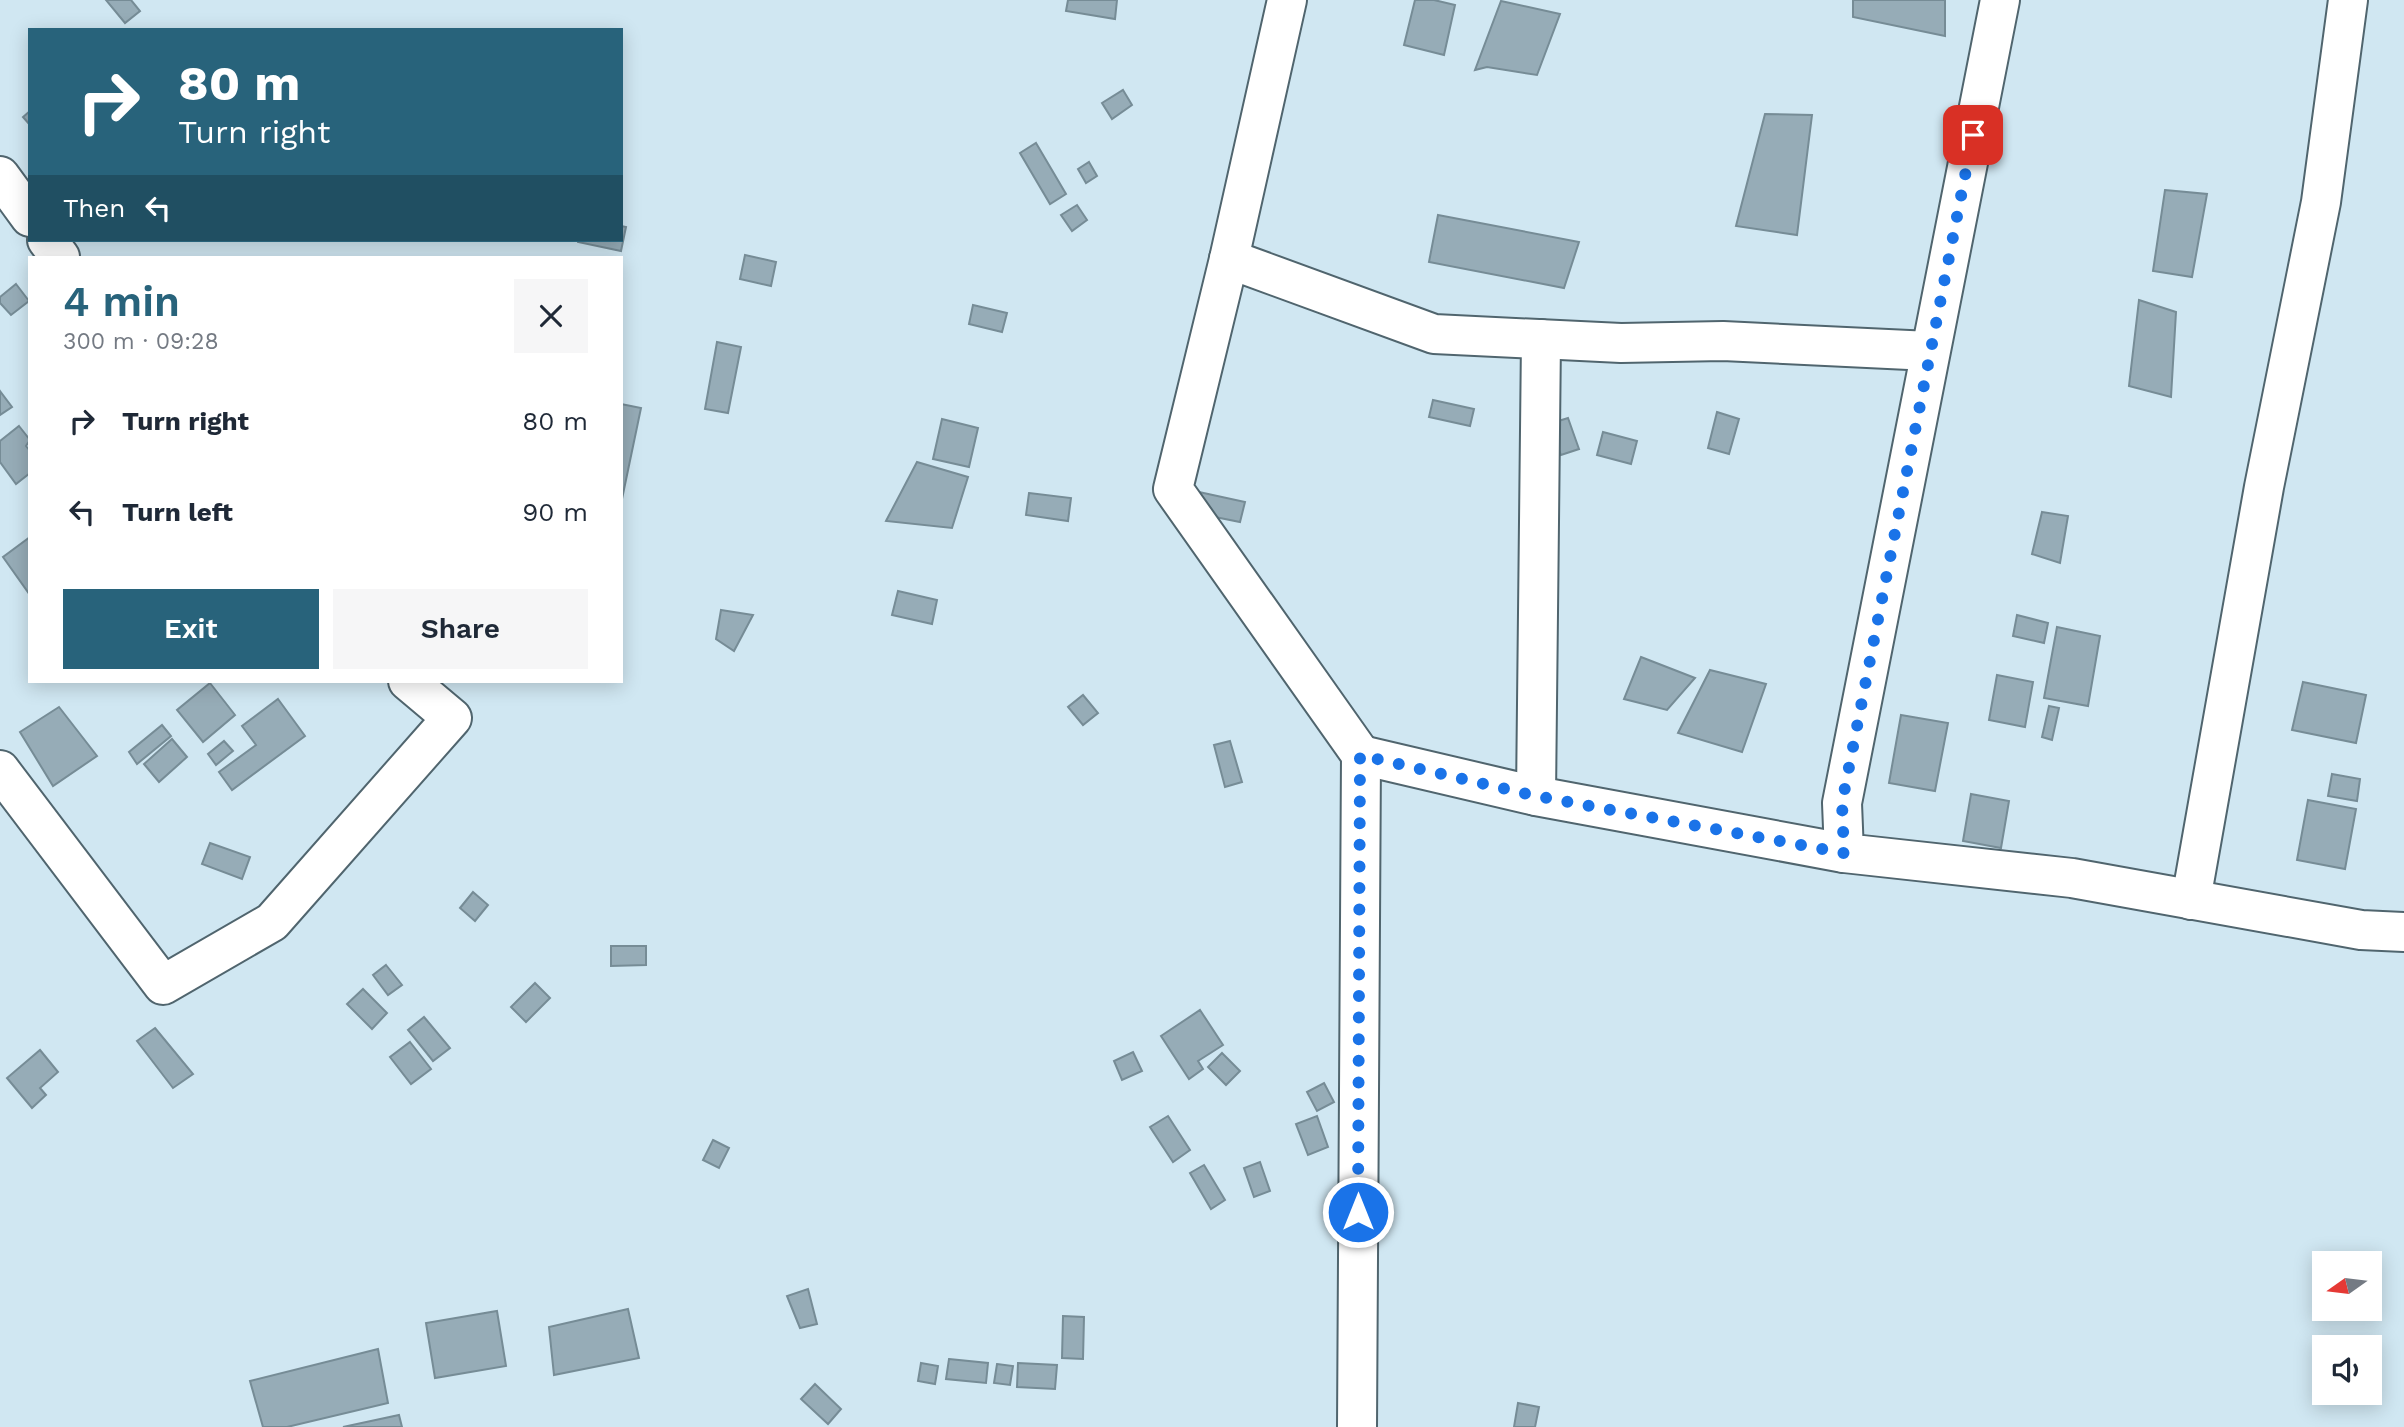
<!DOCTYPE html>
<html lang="en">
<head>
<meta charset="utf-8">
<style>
  :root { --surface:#fff; --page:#f6f6f7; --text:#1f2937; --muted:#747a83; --accent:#28637b }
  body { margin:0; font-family:"Work Sans",sans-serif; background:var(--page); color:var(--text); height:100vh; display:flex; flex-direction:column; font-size:26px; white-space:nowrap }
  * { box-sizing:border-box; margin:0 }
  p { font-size:23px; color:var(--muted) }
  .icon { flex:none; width:38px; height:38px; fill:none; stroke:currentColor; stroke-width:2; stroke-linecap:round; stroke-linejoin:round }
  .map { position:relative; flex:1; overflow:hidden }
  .details { position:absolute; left:28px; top:256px; width:595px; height:427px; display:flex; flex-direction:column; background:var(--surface); border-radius:0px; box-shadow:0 4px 18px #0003 }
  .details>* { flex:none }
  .banner { position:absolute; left:28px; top:28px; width:595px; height:214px; border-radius:0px; box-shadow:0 4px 18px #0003; background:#28637b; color:#fff; overflow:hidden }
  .needle { width:46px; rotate:256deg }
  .fabs { position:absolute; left:2312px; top:1251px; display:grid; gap:14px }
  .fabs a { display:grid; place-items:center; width:70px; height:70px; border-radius:0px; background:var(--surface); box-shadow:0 4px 18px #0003; font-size:35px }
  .pin { position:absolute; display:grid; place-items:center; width:60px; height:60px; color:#fff; margin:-30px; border-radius:14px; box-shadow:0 4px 10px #0006 }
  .me { position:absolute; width:77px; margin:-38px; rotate:0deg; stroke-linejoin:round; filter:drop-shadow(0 0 5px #0008) }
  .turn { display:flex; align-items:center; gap:24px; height:147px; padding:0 35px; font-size:32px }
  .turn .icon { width:91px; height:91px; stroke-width:2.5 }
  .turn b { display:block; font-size:49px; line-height:60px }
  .then { display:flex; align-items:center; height:66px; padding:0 35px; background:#0003; gap:14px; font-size:26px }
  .round { display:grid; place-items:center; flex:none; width:74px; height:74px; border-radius:0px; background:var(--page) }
  .head { display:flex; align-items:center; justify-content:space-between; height:119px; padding:0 35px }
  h1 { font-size:42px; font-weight:600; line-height:52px; color:var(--accent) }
  .button { display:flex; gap:14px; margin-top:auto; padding:14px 35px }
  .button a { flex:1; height:80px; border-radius:0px; background:var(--accent); color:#fff; font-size:28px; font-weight:600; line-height:80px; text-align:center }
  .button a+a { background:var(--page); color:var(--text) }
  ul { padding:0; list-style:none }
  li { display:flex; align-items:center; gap:21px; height:91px; padding:0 35px }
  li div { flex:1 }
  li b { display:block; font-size:26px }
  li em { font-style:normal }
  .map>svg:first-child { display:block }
  .building { fill:#96acb7; stroke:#768c96; stroke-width:2 }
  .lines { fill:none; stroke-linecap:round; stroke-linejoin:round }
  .minor-casing { stroke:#50656e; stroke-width:42 }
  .minor { stroke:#fff; stroke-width:38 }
  .route { stroke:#1a73e8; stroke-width:12; stroke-dasharray:0 21.6 }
</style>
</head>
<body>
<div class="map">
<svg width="2404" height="1427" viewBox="0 0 2404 1427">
  <rect width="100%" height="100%" fill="#d0e7f2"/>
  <g class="building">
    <polygon points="106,0 131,0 140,11 125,23"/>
    <polygon points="1068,0 1117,0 1115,19 1066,11"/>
    <polygon points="1415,0 1434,0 1455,5 1444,55 1404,45"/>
    <polygon points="1853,0 1945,0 1945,36 1853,17"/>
    <polygon points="1501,1 1560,14 1537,75 1487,67 1475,70"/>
    <polygon points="1123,90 1132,105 1112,119 1102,103"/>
    <polygon points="30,111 30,125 23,117"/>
    <polygon points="1765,114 1812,115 1797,235 1736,226"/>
    <polygon points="1036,143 1066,194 1050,204 1020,153"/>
    <polygon points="1089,162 1097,176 1086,183 1078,169"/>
    <polygon points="2165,190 2207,194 2192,277 2153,271"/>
    <polygon points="1077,205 1087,220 1072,231 1061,215"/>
    <polygon points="1438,215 1579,242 1564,288 1429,262"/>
    <polygon points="621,226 626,227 621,251 578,242 578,240 621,240"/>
    <polygon points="745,255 776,262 771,286 740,279"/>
    <polygon points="16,284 29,301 11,315 0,303 0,297"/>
    <polygon points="2139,300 2176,312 2171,397 2129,386"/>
    <polygon points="973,305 1007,313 1002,332 969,324"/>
    <polygon points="717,342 741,347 728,413 705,409"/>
    <polygon points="0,391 12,407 0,415"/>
    <polygon points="1433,400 1474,409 1470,426 1429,417"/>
    <polygon points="621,404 641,408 622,499 621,499"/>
    <polygon points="1717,412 1739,419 1729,454 1708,448"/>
    <polygon points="1568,418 1579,449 1561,455 1549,424"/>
    <polygon points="942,419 978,428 969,467 933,459"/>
    <polygon points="19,426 30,440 26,446 30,451 30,473 16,484 0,462 0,441"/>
    <polygon points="1603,432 1637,441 1631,464 1597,455"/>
    <polygon points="917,462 968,477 952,528 886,521"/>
    <polygon points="1199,492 1245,502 1240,522 1195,513"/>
    <polygon points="1029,493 1071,498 1068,521 1026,515"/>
    <polygon points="2042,512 2068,516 2060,563 2032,554"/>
    <polygon points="30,537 30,595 3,557"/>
    <polygon points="898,591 937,600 932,624 892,615"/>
    <polygon points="721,610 753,615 734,651 716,639"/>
    <polygon points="2017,615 2048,623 2044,643 2013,636"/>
    <polygon points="2057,627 2100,636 2088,706 2044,698"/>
    <polygon points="1641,657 1695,678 1667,710 1624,699"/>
    <polygon points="1710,670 1766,684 1742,752 1678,733"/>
    <polygon points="1997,675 2033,682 2025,727 1989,720"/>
    <polygon points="2303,682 2366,695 2356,743 2292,730"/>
    <polygon points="210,683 235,715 203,742 177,710"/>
    <polygon points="1083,695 1098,713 1083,725 1068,707"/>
    <polygon points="278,699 305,736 232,790 219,772 256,745 242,726"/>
    <polygon points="2049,706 2059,708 2052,740 2042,737"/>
    <polygon points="59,707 97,756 53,786 20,732"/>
    <polygon points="1901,715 1948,723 1935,791 1889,783"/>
    <polygon points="162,725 171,736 137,764 129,752"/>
    <polygon points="172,739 187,757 159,782 144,764"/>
    <polygon points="224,741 233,751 216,765 208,754"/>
    <polygon points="1230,741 1242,782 1225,787 1214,745"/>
    <polygon points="2332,774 2360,779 2357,801 2328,796"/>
    <polygon points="1971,794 2009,801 2001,848 1963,841"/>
    <polygon points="2308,800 2356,809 2345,869 2297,860"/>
    <polygon points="210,843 250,857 242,879 202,864"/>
    <polygon points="473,892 488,905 475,921 460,908"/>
    <polygon points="611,946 646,946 646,965 611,966"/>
    <polygon points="386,965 402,985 388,995 373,975"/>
    <polygon points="535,983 550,998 526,1022 511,1007"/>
    <polygon points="363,989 387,1013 372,1029 347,1004"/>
    <polygon points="1200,1010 1223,1045 1198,1061 1203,1069 1189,1079 1161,1036"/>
    <polygon points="424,1017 450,1048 433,1061 408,1030"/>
    <polygon points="155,1028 193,1074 173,1088 137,1041"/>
    <polygon points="410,1042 431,1069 411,1084 390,1057"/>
    <polygon points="40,1050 58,1072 40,1088 46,1095 32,1108 7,1078"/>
    <polygon points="1133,1052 1142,1071 1122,1080 1114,1061"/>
    <polygon points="1222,1053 1240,1071 1226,1085 1208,1067"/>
    <polygon points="1324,1083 1334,1102 1317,1111 1307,1092"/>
    <polygon points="1168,1116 1190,1150 1173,1162 1150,1127"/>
    <polygon points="1317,1116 1328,1147 1308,1155 1296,1124"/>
    <polygon points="713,1140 729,1148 719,1168 703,1160"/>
    <polygon points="1260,1162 1270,1191 1254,1197 1244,1168"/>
    <polygon points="1204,1165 1225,1200 1211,1209 1190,1173"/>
    <polygon points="808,1289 817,1324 800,1328 787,1296"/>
    <polygon points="628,1309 639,1358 554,1375 549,1327"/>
    <polygon points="497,1311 506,1366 435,1378 426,1323"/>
    <polygon points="1063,1316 1084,1317 1083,1359 1062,1358"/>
    <polygon points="378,1349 388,1403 287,1427 263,1427 250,1381"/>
    <polygon points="949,1359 988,1363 986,1383 946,1379"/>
    <polygon points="921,1363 938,1366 935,1384 918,1381"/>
    <polygon points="1018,1363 1057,1365 1055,1389 1017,1387"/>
    <polygon points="997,1364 1013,1366 1010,1385 994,1383"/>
    <polygon points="815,1384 841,1409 828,1424 801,1399"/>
    <polygon points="1518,1403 1539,1407 1535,1427 1514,1427"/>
    <polygon points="399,1415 402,1427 343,1427"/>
  </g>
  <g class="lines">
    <g class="minor-casing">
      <g id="minor">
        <polyline points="1287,0 1229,259 1173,489 1361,755 1357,1427"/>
        <polyline points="2000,0 1842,803 1844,853 2072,878 2361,930 2404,932"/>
        <polyline points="0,176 30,217"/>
        <polyline points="47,240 60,257"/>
        <polyline points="1229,259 1434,334 1621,343 1723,341 1930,351"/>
        <polyline points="1361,755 1536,796 1844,853"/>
        <polyline points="0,770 163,985 272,922 452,718 408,681"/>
        <polyline points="1536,796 1541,339"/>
        <polyline points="2191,900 2264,487 2321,202 2348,0"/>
      </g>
    </g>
    <use href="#minor" class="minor"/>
  </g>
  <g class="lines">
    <polyline class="route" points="1358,1212 1360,755 1536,796 1844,853 1842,803 1973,135"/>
  </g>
</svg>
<div class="fabs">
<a><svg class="needle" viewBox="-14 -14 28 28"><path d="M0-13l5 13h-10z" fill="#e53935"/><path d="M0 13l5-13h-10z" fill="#747a83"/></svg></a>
<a><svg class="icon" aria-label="sound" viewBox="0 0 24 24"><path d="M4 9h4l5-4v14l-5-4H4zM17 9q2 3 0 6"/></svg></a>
</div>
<div class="pin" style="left:1973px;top:135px;background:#d93025"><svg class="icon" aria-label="arrive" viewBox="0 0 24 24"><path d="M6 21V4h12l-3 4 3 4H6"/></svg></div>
<svg class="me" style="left:1358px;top:1212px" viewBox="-20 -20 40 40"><circle r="17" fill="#1a73e8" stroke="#fff" stroke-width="3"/><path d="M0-11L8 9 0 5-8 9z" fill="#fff"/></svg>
<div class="banner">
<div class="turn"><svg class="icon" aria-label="right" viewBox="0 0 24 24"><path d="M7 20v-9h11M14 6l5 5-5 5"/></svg><div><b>80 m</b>Turn right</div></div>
<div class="then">Then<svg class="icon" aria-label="left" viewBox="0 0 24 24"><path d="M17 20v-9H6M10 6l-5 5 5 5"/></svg></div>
</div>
<section class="details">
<div class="head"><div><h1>4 min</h1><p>300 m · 09:28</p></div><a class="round"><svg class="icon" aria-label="close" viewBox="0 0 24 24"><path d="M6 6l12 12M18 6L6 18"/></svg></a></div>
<ul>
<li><svg class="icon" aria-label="right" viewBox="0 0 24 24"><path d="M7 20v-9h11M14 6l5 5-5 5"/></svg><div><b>Turn right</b></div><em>80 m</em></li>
<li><svg class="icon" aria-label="left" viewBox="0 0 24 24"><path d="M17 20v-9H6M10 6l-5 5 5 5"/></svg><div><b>Turn left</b></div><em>90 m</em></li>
</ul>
<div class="button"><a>Exit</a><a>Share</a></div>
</section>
</div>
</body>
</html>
